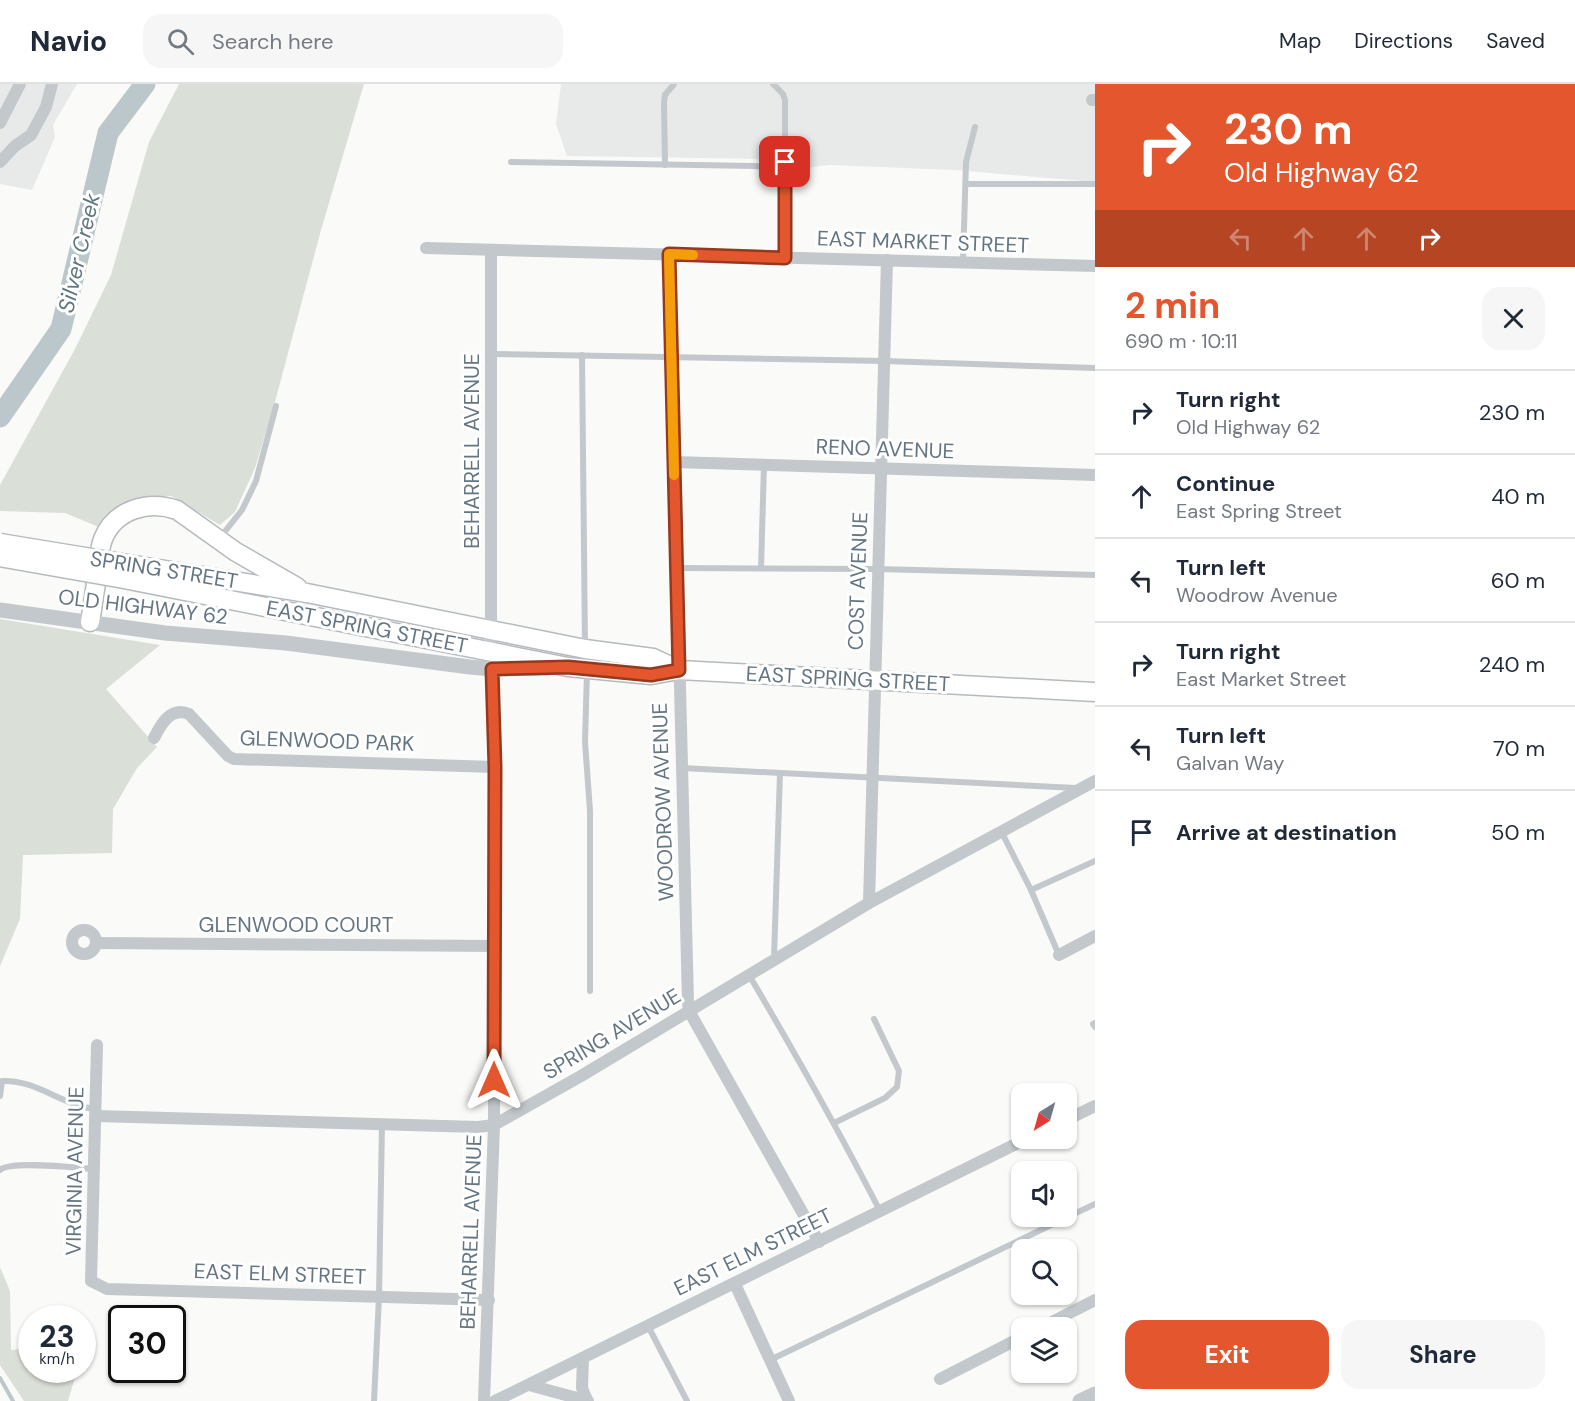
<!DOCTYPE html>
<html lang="en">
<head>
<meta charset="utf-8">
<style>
  :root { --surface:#fff; --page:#f6f6f7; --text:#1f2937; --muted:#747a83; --line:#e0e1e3; --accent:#e4572e }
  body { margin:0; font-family:"DM Sans",sans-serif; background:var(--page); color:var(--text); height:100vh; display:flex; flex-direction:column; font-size:22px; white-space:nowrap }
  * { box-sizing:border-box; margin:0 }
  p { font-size:20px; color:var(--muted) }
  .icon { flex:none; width:33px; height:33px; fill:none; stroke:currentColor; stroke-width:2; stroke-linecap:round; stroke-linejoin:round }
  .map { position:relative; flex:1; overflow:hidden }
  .details { display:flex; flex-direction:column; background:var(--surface); width:480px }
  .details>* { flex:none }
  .guide { background:#e4572e; color:#fff; overflow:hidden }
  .needle { width:39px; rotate:217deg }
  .fabs { position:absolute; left:1011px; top:999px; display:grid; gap:12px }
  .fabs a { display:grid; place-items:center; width:66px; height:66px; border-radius:12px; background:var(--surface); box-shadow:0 2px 4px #0004; font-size:30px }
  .speed { position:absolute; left:18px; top:1221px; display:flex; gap:12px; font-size:30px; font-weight:700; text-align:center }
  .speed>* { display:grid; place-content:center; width:78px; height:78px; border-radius:50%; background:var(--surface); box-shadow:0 2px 4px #0004; line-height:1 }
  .speed small { font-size:15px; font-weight:400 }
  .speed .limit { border:3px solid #111; border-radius:9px; background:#fff; color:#111 }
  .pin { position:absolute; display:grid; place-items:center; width:51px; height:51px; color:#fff; margin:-26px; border-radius:12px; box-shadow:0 3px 9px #0006 }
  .me { position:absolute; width:66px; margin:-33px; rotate:0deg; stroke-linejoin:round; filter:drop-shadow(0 0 4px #0008) }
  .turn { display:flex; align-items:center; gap:21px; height:126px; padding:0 30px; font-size:27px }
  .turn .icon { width:78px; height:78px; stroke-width:2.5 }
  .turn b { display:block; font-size:42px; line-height:51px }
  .lanes { display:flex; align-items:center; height:57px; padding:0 30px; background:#0003; justify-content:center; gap:30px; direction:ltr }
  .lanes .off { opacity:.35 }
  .round { display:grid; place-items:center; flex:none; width:63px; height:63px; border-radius:18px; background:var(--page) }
  .overview { display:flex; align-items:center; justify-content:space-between; height:102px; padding:0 30px }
  h1 { font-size:36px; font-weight:700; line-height:45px; color:var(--accent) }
  .primary-button { display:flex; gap:12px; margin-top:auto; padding:12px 30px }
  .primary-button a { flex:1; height:69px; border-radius:18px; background:var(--accent); color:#fff; font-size:24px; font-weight:700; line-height:69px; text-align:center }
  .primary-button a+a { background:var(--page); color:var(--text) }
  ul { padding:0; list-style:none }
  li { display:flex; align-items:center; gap:18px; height:84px; padding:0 30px; border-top:2px solid var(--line) }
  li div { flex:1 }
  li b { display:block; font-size:22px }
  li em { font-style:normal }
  header { display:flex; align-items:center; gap:36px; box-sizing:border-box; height:84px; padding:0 30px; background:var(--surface); border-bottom:2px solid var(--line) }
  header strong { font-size:28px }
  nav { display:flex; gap:33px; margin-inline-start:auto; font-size:21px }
  .search { width:420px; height:54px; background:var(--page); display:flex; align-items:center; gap:15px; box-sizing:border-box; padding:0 21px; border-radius:18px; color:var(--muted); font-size:22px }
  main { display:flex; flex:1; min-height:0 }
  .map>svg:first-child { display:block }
  .built { fill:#e8e9e9 }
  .green { fill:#dadfd7 }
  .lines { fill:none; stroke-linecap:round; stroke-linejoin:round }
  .stream { stroke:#bbc7cb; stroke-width:4 }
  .river { stroke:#bbc7cb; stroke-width:21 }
  .primary-casing { stroke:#b5babe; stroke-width:21 }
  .service { stroke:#c3c8cc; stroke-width:6 }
  .minor { stroke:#c3c8cc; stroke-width:12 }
  .tertiary { stroke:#c3c8cc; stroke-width:15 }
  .primary { stroke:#fff; stroke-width:18 }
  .primary-bridge-casing { stroke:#b5babe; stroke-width:21; stroke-linecap:butt }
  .primary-bridge { stroke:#fff; stroke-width:18 }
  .route-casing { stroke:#94391e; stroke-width:15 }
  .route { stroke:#e4572e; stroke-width:10 }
  .slow { stroke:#f59e0b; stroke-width:10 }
  .labels { text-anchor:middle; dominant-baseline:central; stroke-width:6; stroke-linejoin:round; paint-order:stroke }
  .street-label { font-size:21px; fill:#657683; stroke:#fff }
  .water-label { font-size:22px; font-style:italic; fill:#60757c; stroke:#fff }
</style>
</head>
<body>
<header>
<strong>Navio</strong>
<div class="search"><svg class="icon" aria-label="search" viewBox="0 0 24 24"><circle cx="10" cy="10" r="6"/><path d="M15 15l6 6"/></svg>Search here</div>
<nav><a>Map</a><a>Directions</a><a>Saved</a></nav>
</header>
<main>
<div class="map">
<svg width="1095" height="1317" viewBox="0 0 1095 1317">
  <rect width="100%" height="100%" fill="#fafaf8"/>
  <g class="built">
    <polygon points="0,0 77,0 53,41 55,53 32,106 0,100"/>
    <polygon points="561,0 1095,0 1095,98 955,86 829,81 789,86 765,75 567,72 556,40"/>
  </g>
  <g class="green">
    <polygon points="179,0 364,0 321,146 276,314 255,384 235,428 220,441 171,412 128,417 105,436 99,443 65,429 0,427 0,401 75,265 111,191 149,58"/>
    <polygon points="0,535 160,561 106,605 157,663 137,684 113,725 112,769 23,771 20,835 0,882"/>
    <polygon points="0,1183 10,1207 11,1266 31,1264 32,1286 69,1286 76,1290 68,1317 24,1317 0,1281"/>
  </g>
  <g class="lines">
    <polyline class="stream" points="0,1294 13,1317"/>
    <polyline class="river" points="0,333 61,245 108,49 145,0"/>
    <g class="primary-casing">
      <g id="primary">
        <polyline points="122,479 307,509 585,565 653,574 679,586"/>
        <polyline points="124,495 568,583 651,591 679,586 1095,608"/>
        <path d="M90,538C93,521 95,504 98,487C99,477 99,465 103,455C115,425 149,416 177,426L236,468L297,503"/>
      </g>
    </g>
    <g class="service">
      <polyline points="773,0 783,10 785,16 785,173"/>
      <path d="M511,78L756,82C770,84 778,87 785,99"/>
      <polyline points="665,81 664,18 665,11 674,0"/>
      <polyline points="966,100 1095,100"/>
      <polyline points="963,178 966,78 975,43"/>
      <polyline points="491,270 884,277 1095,284"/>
      <polyline points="582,271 585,561"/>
      <polyline points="219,455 242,426 256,397 276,322"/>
      <polyline points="677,484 878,485 1095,491"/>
      <polyline points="761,484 764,381"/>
      <polyline points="587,587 585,658 590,727 590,907"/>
      <polyline points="682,684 1076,704"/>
      <polyline points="1001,747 1031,806 1095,777"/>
      <polyline points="1031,806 1059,871"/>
      <polyline points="774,874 780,689"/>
      <path d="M749,891C795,969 839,1047 880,1127"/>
      <polyline points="1095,939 1093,940 1095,943"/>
      <path d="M0,1012L2,997C35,995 63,1022 96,1025"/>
      <polyline points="834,1039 885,1014 897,1003 899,987 874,935"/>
      <path d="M0,1086C10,1076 77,1084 94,1085"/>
      <polyline points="648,1242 687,1317"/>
      <polyline points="770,1276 1095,1120"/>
      <polyline points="374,1317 379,1213 382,1039"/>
    </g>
    <g class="minor">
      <polyline points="1092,16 1095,16"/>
      <polyline points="0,39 20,0"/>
      <polyline points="0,78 15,62 31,51 46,23 52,0"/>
      <polyline points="426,164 1095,182"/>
      <polyline points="669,170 688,918 689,927 819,1158"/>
      <polyline points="674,378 1095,391"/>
      <polyline points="489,568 491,546 491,166"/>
      <path d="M154,654C161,640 171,622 189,630L228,672L234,675L495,683"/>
      <polyline points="869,819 887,176"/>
      <circle cx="84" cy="858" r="12"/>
      <polyline points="96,859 495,862"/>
      <polyline points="1059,871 1095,852"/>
      <polyline points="97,961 91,1197 107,1205 489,1216"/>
      <polyline points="96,1032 478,1043 494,1041 581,992 869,819 1095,697"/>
      <polyline points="1066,1036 1095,1022"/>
      <polyline points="735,1200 789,1317"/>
      <polyline points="1040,1244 1095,1216"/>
      <polyline points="583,1274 582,1304 587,1316"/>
      <polyline points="940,1295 1022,1253"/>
      <polyline points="529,1301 588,1317"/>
      <polyline points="484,1317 494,1041 495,683 492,585"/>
      <polyline points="495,1317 1028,1054"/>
    </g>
    <g class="tertiary">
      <polyline points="0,526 165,549 286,559 470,583 492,585 548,584"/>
      <polyline points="1080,1317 1095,1310"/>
    </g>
    <use href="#primary" class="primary"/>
    <g class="primary-bridge-casing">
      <g id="primary-bridge">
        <polyline points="0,459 122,479"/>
        <polyline points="0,473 124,495"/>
      </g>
    </g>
    <use href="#primary-bridge" class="primary-bridge"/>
  </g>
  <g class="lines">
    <g class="route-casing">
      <polyline id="route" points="494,996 495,683 492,585 568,583 651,591 679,586 669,170 785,174 785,78"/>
    </g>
    <use href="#route" class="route"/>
    <polyline class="slow" points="674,391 669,170 693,171"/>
  </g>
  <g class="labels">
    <g class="street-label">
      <text transform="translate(923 158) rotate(2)">EAST MARKET STREET</text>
      <text transform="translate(885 365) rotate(2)">RENO AVENUE</text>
      <text transform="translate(472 367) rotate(-90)">BEHARRELL AVENUE</text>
      <text transform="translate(164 486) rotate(9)">SPRING STREET</text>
      <text transform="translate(858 497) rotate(-88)">COST AVENUE</text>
      <text transform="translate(143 523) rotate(7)">OLD HIGHWAY 62</text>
      <text transform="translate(367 543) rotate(11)">EAST SPRING STREET</text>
      <text transform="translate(848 595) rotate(3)">EAST SPRING STREET</text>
      <text transform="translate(327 657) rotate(2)">GLENWOOD PARK</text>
      <text transform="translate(663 718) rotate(-92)">WOODROW AVENUE</text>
      <text x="296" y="841">GLENWOOD COURT</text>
      <text transform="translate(612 950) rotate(-31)">SPRING AVENUE</text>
      <text transform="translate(75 1087) rotate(-89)">VIRGINIA AVENUE</text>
      <text transform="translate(471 1148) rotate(-88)">BEHARRELL AVENUE</text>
      <text transform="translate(753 1168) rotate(-26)">EAST ELM STREET</text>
      <text transform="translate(280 1190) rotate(2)">EAST ELM STREET</text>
    </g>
    <g class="water-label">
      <text transform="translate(79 169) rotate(-77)">Silver Creek</text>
    </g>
  </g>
</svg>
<div class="fabs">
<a><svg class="needle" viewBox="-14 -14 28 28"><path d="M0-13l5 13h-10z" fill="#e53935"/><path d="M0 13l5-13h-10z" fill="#747a83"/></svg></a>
<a><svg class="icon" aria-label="sound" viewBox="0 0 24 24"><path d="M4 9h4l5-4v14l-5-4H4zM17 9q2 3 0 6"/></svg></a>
<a><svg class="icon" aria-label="search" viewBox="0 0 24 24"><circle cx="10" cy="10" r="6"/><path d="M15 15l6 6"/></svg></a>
<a><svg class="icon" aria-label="layers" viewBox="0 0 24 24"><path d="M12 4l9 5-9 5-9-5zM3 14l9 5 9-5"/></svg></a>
</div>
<div class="speed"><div>23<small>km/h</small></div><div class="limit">30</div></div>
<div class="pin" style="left:785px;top:78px;background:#d93025"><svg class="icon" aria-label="arrive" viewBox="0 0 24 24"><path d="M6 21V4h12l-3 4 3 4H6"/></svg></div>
<svg class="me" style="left:494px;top:996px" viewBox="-20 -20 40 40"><path d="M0-17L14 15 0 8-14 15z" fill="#e4572e" stroke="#fff" stroke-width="4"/></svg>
</div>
<section class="details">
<div class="guide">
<div class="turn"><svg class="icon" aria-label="right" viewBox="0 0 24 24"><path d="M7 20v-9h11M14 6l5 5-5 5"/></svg><div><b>230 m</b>Old Highway 62</div></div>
<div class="lanes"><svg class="icon off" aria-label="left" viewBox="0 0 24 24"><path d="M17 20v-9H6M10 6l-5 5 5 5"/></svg><svg class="icon off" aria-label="ahead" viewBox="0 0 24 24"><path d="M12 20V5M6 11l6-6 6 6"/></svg><svg class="icon off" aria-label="ahead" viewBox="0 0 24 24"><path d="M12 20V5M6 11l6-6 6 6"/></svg><svg class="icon" aria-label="right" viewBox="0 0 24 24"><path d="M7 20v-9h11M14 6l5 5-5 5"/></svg></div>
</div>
<div class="overview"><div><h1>2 min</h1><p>690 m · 10:11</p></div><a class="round"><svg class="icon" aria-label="close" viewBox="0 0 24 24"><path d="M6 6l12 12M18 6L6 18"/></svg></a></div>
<ul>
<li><svg class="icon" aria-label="right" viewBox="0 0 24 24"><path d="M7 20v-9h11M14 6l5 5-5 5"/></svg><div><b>Turn right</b><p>Old Highway 62</p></div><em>230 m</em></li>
<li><svg class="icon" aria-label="ahead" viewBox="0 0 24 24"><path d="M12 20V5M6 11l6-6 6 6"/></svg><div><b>Continue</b><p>East Spring Street</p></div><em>40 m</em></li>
<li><svg class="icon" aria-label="left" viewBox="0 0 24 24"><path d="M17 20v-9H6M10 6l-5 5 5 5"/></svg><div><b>Turn left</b><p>Woodrow Avenue</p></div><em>60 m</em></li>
<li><svg class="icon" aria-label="right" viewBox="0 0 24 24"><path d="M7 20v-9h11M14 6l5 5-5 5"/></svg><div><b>Turn right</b><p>East Market Street</p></div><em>240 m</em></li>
<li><svg class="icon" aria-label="left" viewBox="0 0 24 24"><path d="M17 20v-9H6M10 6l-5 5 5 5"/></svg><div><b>Turn left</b><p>Galvan Way</p></div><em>70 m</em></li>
<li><svg class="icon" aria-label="arrive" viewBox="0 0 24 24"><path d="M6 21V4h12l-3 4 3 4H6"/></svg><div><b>Arrive at destination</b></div><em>50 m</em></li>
</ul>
<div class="primary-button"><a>Exit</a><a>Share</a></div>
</section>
</main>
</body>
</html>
